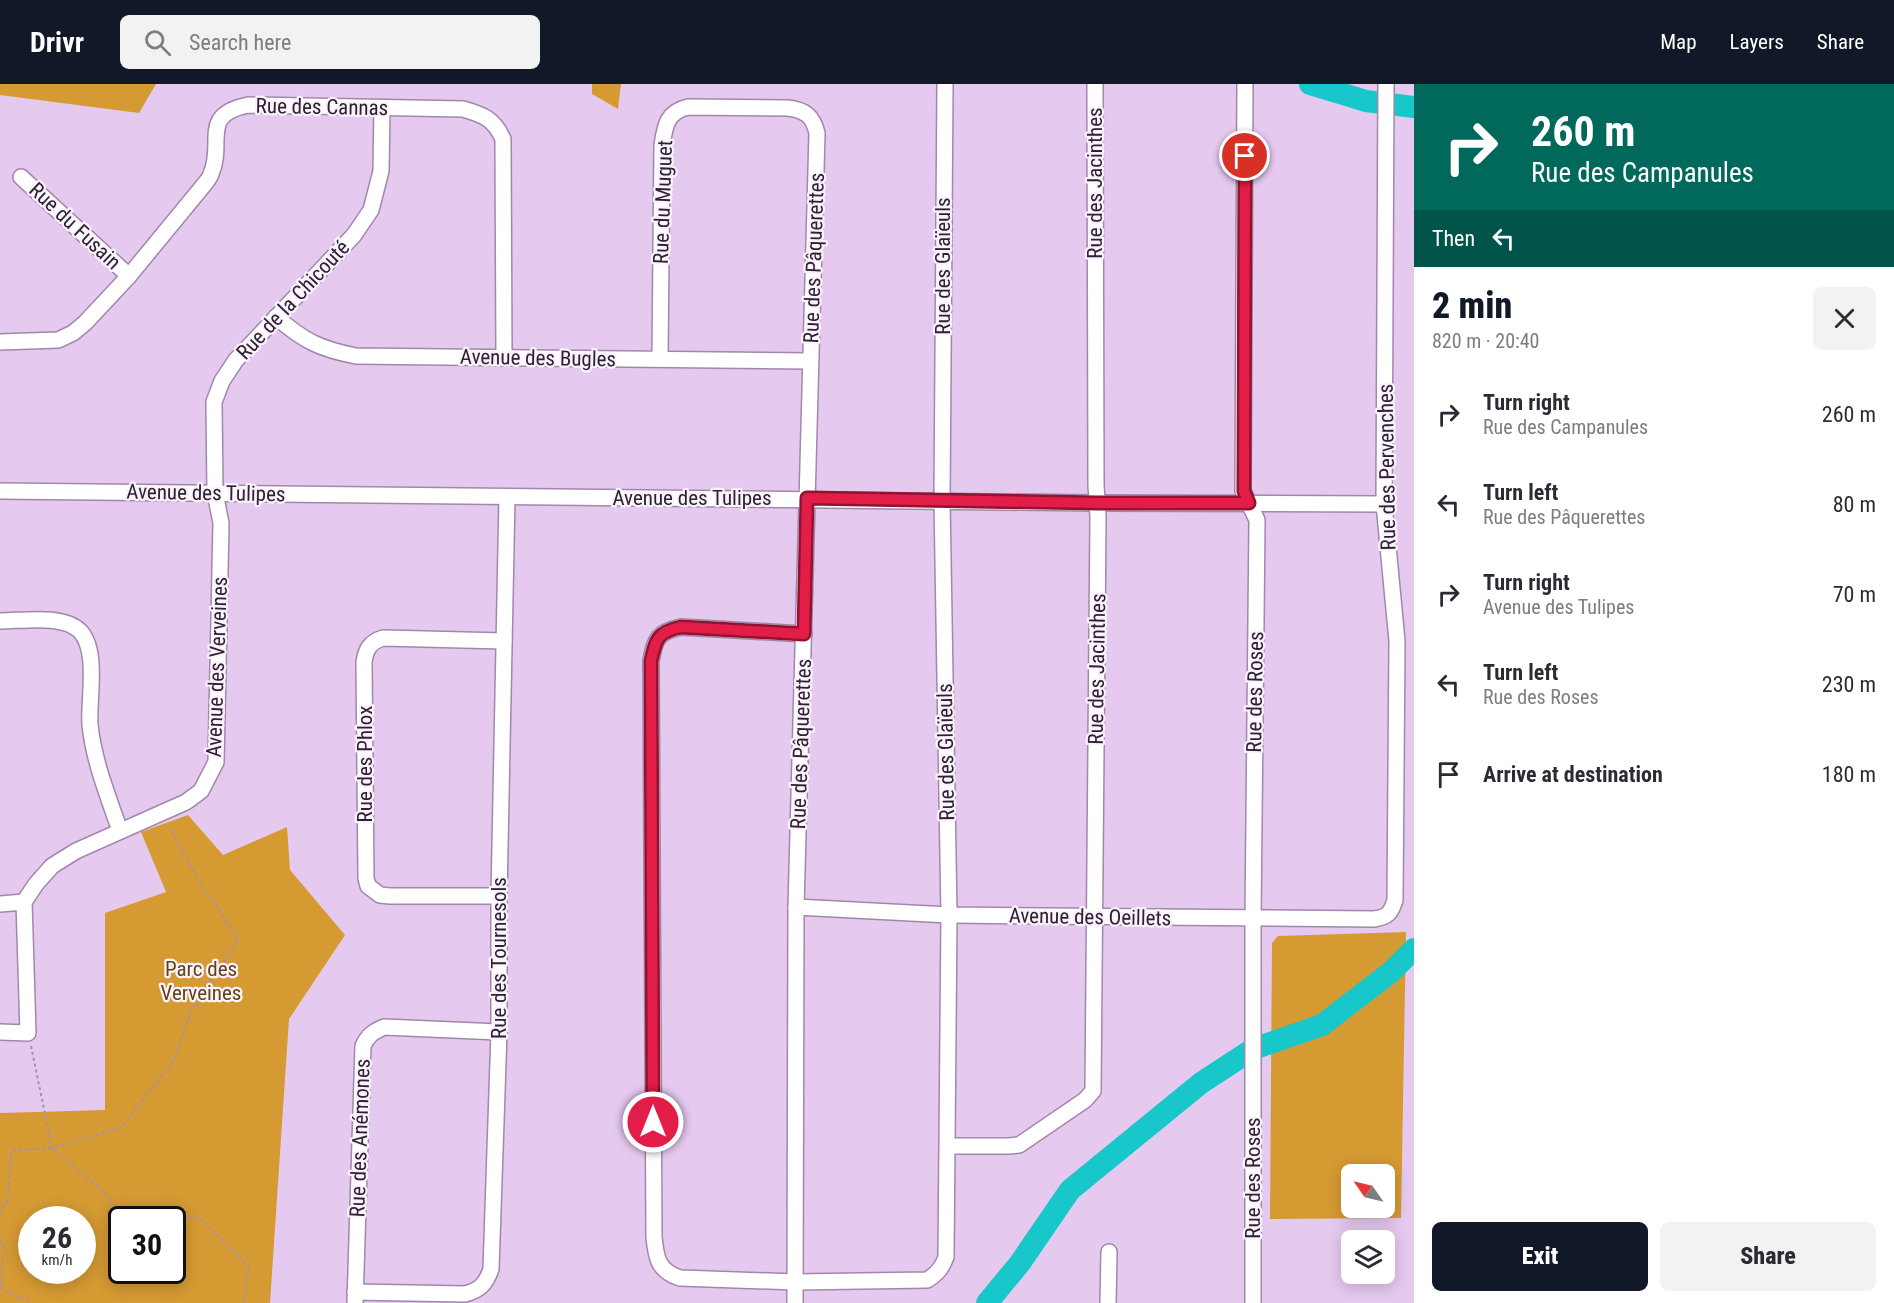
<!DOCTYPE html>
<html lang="en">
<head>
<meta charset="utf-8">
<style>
  :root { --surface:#fff; --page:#f2f2f3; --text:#2b2b33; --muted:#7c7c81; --accent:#111827 }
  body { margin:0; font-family:"Roboto Condensed",sans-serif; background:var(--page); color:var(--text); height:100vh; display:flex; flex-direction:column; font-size:22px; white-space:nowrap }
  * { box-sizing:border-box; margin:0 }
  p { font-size:20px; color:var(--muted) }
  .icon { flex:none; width:33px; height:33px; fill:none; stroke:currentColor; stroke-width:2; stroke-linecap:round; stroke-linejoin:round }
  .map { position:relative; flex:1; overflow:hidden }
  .drawer { display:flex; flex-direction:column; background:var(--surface); width:480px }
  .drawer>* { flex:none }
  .guide { background:#00695c; color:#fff; overflow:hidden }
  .needle { width:39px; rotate:304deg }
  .fabs { position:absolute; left:1341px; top:1080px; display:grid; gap:12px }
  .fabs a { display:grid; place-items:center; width:54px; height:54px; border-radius:9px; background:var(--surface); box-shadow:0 3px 15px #0003; font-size:30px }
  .speed { position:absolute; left:18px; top:1122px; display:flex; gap:12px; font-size:30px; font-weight:700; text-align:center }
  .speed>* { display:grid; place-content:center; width:78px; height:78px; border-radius:50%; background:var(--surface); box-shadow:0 3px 15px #0003; line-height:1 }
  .speed small { font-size:15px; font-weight:400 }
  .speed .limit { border:3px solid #111; border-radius:9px; background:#fff; color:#111 }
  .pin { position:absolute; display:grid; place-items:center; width:51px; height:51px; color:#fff; margin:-26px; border:3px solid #fff; border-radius:50%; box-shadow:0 2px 6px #0007 }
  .me { position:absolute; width:66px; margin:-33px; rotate:0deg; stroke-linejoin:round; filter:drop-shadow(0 0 4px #0008) }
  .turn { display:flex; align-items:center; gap:21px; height:126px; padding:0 18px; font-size:27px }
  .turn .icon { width:78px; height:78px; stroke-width:2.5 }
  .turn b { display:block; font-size:42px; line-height:51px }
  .then { display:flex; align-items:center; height:57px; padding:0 18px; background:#0003; gap:12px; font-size:22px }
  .round { display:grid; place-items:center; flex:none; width:63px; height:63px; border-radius:9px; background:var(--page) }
  .summary { display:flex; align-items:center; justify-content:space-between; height:102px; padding:0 18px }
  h1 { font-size:36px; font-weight:800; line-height:45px; color:var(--accent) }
  .button { display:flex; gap:12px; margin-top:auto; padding:12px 18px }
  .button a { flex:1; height:69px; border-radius:9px; background:var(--accent); color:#fff; font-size:24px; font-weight:800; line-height:69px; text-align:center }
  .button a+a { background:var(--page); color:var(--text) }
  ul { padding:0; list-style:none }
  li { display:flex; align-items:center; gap:18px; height:90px; padding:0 18px }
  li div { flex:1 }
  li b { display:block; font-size:22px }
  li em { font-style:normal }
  header { display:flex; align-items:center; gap:36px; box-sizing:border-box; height:84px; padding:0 30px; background:var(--accent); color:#fff }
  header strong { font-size:28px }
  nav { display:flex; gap:33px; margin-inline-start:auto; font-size:21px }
  .search { width:420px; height:54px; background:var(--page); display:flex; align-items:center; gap:15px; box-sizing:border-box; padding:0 21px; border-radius:9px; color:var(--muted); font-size:22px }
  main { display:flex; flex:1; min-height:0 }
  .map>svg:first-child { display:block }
  .green { fill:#d69a33; fill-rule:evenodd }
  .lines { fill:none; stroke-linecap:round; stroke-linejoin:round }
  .river { stroke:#17c7ca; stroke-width:22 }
  .minor-casing { stroke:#a188ab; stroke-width:18 }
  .path { stroke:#a690ae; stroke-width:2; stroke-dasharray:3 3; stroke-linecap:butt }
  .minor { stroke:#fff; stroke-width:15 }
  .route-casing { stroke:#92132f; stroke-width:15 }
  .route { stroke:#e11d48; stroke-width:10 }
  .labels { text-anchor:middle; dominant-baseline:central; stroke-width:4.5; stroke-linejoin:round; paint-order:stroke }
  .street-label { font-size:21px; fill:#2c2230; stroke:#fbf2fe }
  .park-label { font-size:21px; fill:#614412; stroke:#fbf2fe }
</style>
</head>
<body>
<header>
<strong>Drivr</strong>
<div class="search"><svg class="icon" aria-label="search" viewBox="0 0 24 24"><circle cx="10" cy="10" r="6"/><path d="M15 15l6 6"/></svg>Search here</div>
<nav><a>Map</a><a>Layers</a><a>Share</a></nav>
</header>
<main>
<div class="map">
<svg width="1414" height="1219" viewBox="0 0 1414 1219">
  <rect width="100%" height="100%" fill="#e5c9ef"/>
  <g class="green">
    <polygon points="0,0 156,0 139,29 0,11"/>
    <polygon points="592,0 621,0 618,25 592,10"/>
    <path d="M188,731L223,771L287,743L290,786L345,851L289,935L270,1219H0V1029L105,1026V829L166,808L141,748ZM32,1136H82V1186H32ZM122,1136H172V1186H122Z"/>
    <path d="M1406,848L1401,1134L1270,1135L1272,859L1278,852ZM1352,1090H1384V1124H1352Z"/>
  </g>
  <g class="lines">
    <g class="river">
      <polyline points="1310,0 1366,17 1414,23"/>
      <polyline points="987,1219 1020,1179 1070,1106 1201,999 1253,965 1322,941 1391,888 1414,865"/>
    </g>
    <g class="minor-casing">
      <g id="minor">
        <polyline points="1245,0 1243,407 1257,436 1253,835 1253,1219"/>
        <polyline points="21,93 129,192"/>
        <path d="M276,233C304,257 320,265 356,272L810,277"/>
        <path d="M0,258L58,256L73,249L85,239L129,192L203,102C206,98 210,94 211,90C225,58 199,31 248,21L463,25C484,31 494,35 503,55L504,274"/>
        <path d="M660,275L662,61C665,41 667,28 688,23L788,24C805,26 813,32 817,49L796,823L795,1219"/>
        <polyline points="0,407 1098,419 1384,420"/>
        <path d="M0,537C23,537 63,530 80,547C99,567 88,616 90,641C94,678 108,712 120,747"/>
        <path d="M804,550L681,543C658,548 655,554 651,577L654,1153C656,1174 658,1187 680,1194L796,1198L927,1196C937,1190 942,1184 946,1173L949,831L942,416L945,0"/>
        <path d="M499,812H390L380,811L368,802L366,794L364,578C366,565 370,558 383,554L504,557"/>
        <polyline points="0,820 24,818"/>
        <path d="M796,823L949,831L1374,835C1388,833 1391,829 1395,816L1397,557L1384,420L1386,0"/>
        <polyline points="0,948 28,949 24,818 36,800 52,782 76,767 186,718 201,707 216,678 221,439 215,409 214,318 222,297 236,276 354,151 371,126 381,87 382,24"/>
        <polyline points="948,1062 1009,1062 1019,1061 1085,1016 1093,1007 1098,433 1096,401 1095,0"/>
        <path d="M355,1208L465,1210C480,1206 486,1200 491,1185L499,948V812L507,413"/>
        <path d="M355,1219L363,962C368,951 373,948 384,943L499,948"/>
        <polyline points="1108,1219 1109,1168"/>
      </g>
    </g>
    <g class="path">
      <polyline points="31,962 52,1064 122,1043 173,977 191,927 238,857 213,816 203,804 168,741"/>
      <polyline points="0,1129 8,1114 11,1067 52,1064 104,1108 116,1129 198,1133 249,1182 244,1219"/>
      <polyline points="0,1156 4,1161 1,1205 32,1219"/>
    </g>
    <use href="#minor" class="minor"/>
  </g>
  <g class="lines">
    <g class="route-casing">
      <path id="route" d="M653,1038L651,577C656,554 658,548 681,543L804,550L807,414L1098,419H1249L1244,407L1245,72"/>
    </g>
    <use href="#route" class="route"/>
  </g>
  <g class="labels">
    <g class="street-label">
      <text transform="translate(322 23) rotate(1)">Rue des Cannas</text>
      <text transform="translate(1095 99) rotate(-90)">Rue des Jacinthes</text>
      <text transform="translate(663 118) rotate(-88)">Rue du Muguet</text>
      <text transform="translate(75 142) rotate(43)">Rue du Fusain</text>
      <text transform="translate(814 174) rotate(-88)">Rue des Pâquerettes</text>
      <text transform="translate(943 182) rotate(-90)">Rue des Glaïeuls</text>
      <text transform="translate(293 216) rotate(-47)">Rue de la Chicouté</text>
      <text transform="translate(538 274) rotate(1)">Avenue des Bugles</text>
      <text transform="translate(1387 383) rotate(-91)">Rue des Pervenches</text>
      <text transform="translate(206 409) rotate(1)">Avenue des Tulipes</text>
      <text x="692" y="414">Avenue des Tulipes</text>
      <text transform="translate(217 583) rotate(-88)">Avenue des Verveines</text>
      <text transform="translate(1097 585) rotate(-89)">Rue des Jacinthes</text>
      <text transform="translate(1255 608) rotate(-89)">Rue des Roses</text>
      <text transform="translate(801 660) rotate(-88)">Rue des Pâquerettes</text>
      <text transform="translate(946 668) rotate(-91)">Rue des Glaïeuls</text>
      <text transform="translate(365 680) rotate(-90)">Rue des Phlox</text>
      <text transform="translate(1090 833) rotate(1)">Avenue des Oeillets</text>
      <text transform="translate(499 874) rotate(-90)">Rue des Tournesols</text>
      <text transform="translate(360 1054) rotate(-88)">Rue des Anémones</text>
      <text transform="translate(1253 1094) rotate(-90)">Rue des Roses</text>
    </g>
    <g class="park-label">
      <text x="201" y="885">Parc des<tspan x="201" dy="24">Verveines</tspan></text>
    </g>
  </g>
</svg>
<div class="fabs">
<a><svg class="needle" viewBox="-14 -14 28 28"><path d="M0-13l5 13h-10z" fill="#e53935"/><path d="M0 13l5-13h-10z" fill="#7c7c81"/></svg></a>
<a><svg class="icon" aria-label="layers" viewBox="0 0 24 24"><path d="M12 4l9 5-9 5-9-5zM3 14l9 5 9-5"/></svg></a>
</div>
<div class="speed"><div>26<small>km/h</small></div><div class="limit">30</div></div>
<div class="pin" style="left:1245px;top:72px;background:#d93025"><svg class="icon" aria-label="arrive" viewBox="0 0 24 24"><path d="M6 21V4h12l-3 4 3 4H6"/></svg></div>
<svg class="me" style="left:653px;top:1038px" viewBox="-20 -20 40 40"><circle r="17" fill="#e11d48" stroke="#fff" stroke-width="3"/><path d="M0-11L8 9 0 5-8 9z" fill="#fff"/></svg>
</div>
<section class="drawer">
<div class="guide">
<div class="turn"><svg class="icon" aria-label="right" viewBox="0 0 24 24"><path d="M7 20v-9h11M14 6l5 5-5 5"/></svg><div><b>260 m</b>Rue des Campanules</div></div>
<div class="then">Then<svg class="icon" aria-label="left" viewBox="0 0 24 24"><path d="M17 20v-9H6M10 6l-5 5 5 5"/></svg></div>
</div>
<div class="summary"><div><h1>2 min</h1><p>820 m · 20:40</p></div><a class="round"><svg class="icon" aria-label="close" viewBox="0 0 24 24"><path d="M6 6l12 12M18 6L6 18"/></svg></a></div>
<ul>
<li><svg class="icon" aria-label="right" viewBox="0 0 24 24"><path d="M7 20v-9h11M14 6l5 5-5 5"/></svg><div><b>Turn right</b><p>Rue des Campanules</p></div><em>260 m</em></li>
<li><svg class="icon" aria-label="left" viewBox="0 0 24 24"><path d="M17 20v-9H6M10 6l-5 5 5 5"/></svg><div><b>Turn left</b><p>Rue des Pâquerettes</p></div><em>80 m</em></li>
<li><svg class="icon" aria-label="right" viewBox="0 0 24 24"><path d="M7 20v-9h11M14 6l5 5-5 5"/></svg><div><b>Turn right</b><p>Avenue des Tulipes</p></div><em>70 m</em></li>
<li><svg class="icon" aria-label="left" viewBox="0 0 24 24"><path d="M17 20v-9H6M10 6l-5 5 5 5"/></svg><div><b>Turn left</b><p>Rue des Roses</p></div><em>230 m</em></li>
<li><svg class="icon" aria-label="arrive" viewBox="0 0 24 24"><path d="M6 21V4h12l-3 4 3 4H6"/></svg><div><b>Arrive at destination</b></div><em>180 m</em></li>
</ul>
<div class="button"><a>Exit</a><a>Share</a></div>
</section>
</main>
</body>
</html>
